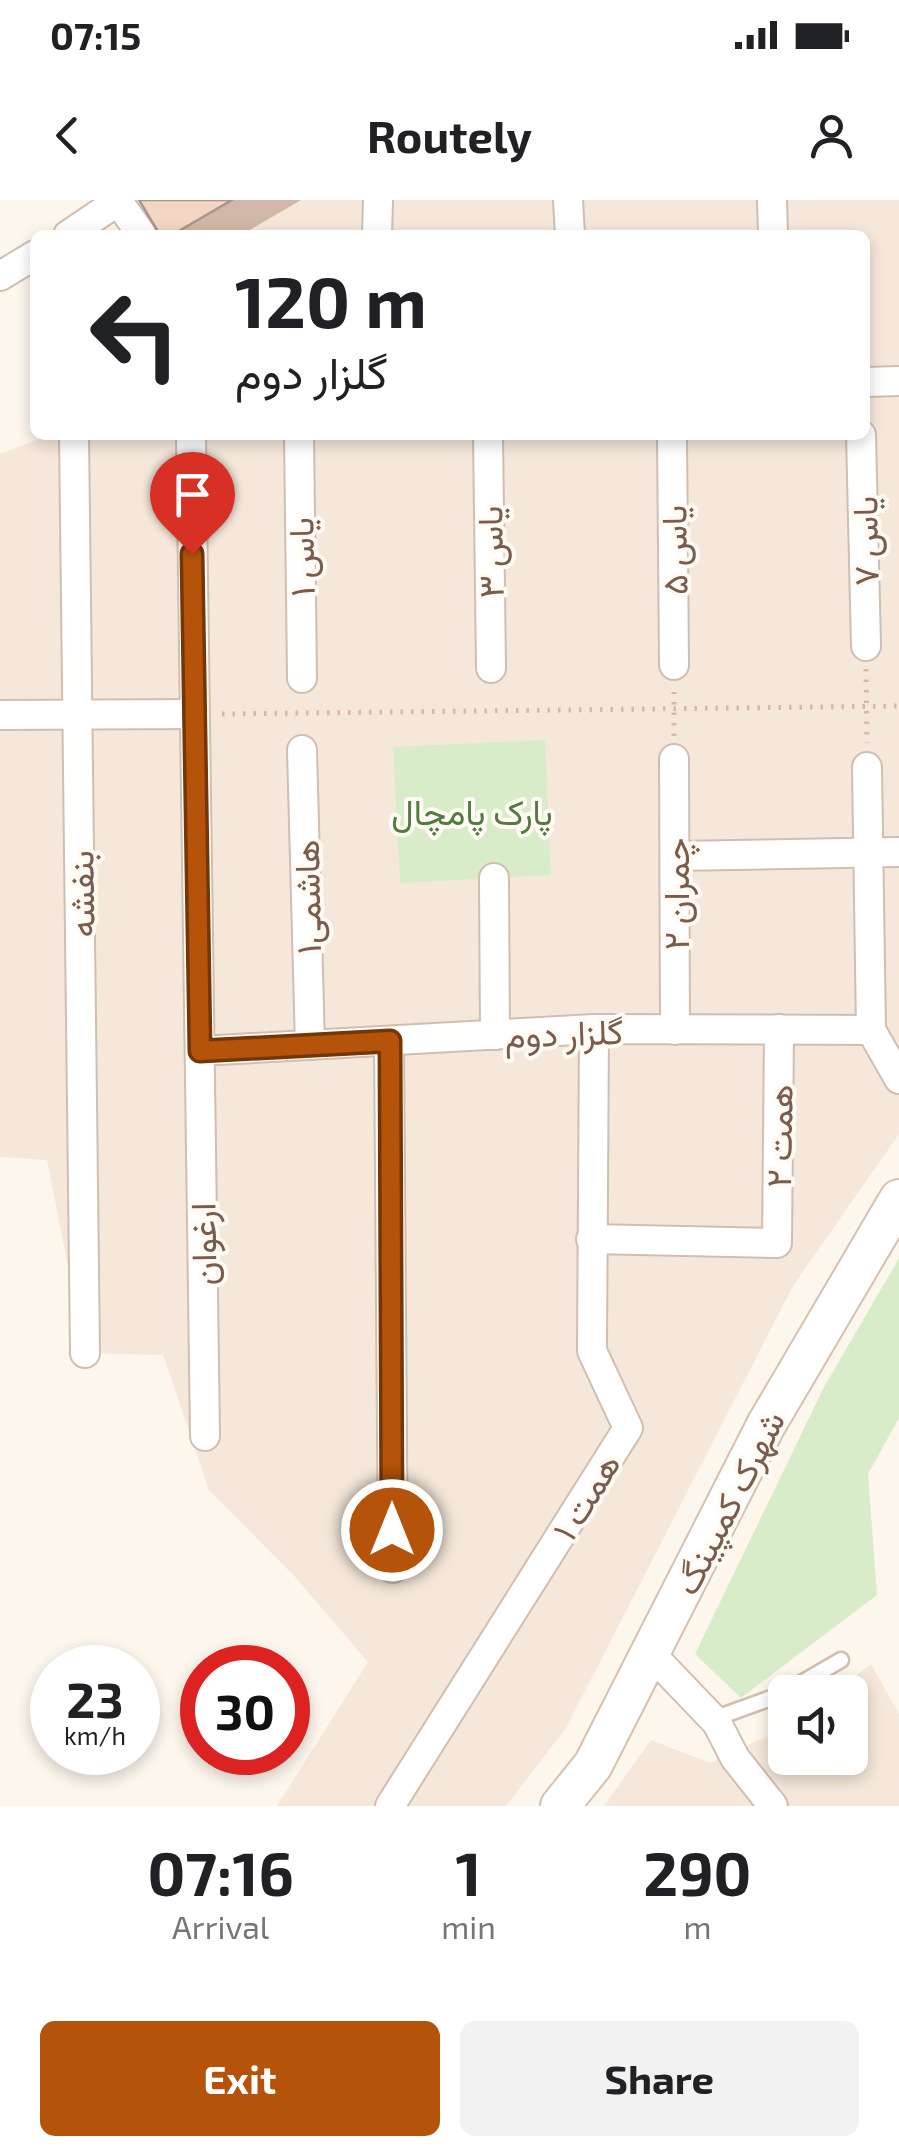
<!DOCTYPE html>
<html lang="en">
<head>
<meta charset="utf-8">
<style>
  :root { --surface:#fff; --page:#f2f2f2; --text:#202124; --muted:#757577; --accent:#b45309 }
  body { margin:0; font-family:"Exo 2",Vazirmatn,sans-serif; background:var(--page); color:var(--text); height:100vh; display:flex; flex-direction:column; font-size:38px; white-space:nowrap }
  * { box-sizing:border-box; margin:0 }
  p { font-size:32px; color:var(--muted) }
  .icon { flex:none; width:55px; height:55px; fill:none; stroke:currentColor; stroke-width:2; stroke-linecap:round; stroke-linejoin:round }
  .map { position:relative; height:1606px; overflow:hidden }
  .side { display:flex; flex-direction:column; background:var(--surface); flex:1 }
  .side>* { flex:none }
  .guide { position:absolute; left:30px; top:30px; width:840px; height:210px; border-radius:15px; box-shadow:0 5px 15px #0003; background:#fff; color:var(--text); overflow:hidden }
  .tools { position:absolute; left:768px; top:1475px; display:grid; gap:20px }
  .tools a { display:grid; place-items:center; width:100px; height:100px; border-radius:15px; background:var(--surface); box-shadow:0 5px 15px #0003; font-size:50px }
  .speed { position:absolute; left:30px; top:1445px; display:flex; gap:20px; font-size:50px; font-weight:700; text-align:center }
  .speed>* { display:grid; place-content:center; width:130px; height:130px; border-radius:50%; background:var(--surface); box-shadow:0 5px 15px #0003; line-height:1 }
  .speed small { font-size:25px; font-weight:400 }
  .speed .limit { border:15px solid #d22; background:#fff; color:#111 }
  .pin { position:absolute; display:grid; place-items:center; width:85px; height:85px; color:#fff; margin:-102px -42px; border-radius:50% 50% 50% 0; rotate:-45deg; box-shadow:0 0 10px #0007 }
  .pin .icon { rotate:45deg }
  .me { position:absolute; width:110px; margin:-55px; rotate:0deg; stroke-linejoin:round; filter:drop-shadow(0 0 8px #0008) }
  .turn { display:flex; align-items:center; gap:35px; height:210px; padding:0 40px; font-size:45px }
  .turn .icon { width:130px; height:130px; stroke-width:2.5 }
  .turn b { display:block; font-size:70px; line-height:85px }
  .eta { display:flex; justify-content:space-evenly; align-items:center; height:170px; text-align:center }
  .eta b { font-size:60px; font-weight:700; line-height:70px }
  .button { display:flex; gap:20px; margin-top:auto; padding:20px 40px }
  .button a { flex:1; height:115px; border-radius:15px; background:var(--accent); color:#fff; font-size:40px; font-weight:700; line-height:115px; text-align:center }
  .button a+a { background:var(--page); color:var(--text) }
  .status { display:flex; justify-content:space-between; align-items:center; height:70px; padding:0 50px; background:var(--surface); direction:ltr }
  .status svg { height:28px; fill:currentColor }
  header { display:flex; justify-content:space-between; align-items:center; height:130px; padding:0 40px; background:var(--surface); font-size:45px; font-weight:700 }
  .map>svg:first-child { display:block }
  .residential { fill:#f5e8da }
  .green { fill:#d8ecc9 }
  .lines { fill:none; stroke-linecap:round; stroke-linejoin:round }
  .lane-casing { stroke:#d1beb0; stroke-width:19 }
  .street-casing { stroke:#d1beb0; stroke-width:32 }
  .secondary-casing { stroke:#d6c0b0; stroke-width:42 }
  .path { stroke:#d9b8a5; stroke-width:5; stroke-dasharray:2.5 8; stroke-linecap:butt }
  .lane { stroke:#fff; stroke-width:14 }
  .street { stroke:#fff; stroke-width:28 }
  .secondary { stroke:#fff; stroke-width:38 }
  .wall { fill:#d1b7a8 }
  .building { fill:#f3d5c3; stroke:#aa9588; stroke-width:2.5 }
  .route-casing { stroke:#753606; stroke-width:25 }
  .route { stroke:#b45309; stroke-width:18 }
  .labels { text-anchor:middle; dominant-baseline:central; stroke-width:8; stroke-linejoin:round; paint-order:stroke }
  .street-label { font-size:35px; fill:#7a5c4d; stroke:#fffaf3 }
  .park-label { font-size:35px; fill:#537a41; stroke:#fffaf3 }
</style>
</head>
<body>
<div class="status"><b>07:15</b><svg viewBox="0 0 49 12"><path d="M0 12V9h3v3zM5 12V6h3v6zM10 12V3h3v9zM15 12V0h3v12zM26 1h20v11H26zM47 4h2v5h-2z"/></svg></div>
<header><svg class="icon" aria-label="back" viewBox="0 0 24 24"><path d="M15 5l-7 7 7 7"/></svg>Routely<svg class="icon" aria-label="person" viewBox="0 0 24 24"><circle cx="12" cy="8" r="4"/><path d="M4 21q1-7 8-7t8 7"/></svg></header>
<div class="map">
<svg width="899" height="1606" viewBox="0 0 899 1606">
  <rect width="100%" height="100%" fill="#fdf6ec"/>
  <g class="residential">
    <polygon points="192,0 899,0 899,934 793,1086 566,1528 506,1606 277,1606 368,1462 296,1378 209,1290 163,1155 85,1153 47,960 0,957 0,254 49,235 865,235 865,35 135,35"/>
    <polygon points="871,1464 899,1514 899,1606 604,1606 651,1540 710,1563 785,1528 785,1558 850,1558 850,1492 835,1492"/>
  </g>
  <g class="green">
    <polygon points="545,540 551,675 400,683 393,547"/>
    <polygon points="899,1058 899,1218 868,1274 877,1395 741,1498 695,1454 823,1189"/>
  </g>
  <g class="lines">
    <g class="lane-casing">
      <g id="lane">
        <polyline points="786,1492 841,1460"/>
        <polyline points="713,1519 785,1493"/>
      </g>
    </g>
    <g class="street-casing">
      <g id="street">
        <polyline points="117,0 142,35"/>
        <polyline points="568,0 570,35"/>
        <polyline points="772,0 773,35"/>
        <polyline points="68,35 120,0"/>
        <polyline points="377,35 378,0"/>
        <polyline points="0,76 35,55"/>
        <polyline points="865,182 899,181"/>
        <polyline points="74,235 85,1153"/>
        <polyline points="191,235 205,1236"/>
        <polyline points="299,235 302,478"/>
        <polyline points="488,235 491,468"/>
        <polyline points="672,235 674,465"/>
        <polyline points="861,235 866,446"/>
        <polyline points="0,515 194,514"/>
        <polyline points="302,550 310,845"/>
        <polyline points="674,559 675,830"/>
        <polyline points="867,567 871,830"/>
        <polyline points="675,656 899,652"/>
        <polyline points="494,678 495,835"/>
        <polyline points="389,841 393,1368"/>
        <polyline points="200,851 594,829 871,830 899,879"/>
        <polyline points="591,1039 777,1043 779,829"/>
        <polyline points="650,1453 717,1523 735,1558 773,1606"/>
        <polyline points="390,1606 628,1228 592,1151 594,829"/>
      </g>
    </g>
    <g class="secondary-casing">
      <polyline id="secondary" points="560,1606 593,1565 766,1225 899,999"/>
    </g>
    <g class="path">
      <polyline points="866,469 867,543"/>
      <polyline points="222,514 899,506"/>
      <polyline points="674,536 674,492"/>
    </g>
    <use href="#lane" class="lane"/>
    <use href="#street" class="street"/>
    <use href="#secondary" class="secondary"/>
  </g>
  <polygon class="wall" points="139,0 301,0 241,35 160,35"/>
  <polygon class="building" points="139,0 232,0 172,35 160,35"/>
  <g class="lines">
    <g class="route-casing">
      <polyline id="route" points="192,354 200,851 390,841 392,1330"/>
    </g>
    <use href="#route" class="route"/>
  </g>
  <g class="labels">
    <g class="street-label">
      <text transform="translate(864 341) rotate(-91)">یاس ۷</text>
      <text transform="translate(673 350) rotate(-91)">یاس ۵</text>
      <text transform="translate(489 352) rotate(-91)">یاس ۳</text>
      <text transform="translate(300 357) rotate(-91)">یاس ۱</text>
      <text transform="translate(80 694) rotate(-91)">بنفشه</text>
      <text transform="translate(675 694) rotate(-90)">چمران ۲</text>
      <text transform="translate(306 697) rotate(-91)">هاشمی۱</text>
      <text transform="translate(564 832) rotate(-2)">گلزار دوم</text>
      <text transform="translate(778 936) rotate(-89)">همت ۲</text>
      <text transform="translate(202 1044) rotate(-91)">ارغوان</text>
      <text transform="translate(585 1296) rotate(-58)">همت ۱</text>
      <text transform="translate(728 1302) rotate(-63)">شهرک کمپینگ</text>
    </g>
    <g class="park-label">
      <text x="472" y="611">پارک پامچال</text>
    </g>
  </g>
</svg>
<div class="tools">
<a><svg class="icon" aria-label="sound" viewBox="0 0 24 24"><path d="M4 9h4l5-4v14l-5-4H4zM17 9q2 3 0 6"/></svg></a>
</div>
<div class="speed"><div>23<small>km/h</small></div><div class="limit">30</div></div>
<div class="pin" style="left:192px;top:354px;background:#d93025"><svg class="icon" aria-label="arrive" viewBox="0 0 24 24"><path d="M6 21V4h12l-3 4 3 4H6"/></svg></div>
<svg class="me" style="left:392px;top:1330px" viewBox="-20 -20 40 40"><circle r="17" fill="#b45309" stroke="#fff" stroke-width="3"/><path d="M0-11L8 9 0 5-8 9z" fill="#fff"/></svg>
<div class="guide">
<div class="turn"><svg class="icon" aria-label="left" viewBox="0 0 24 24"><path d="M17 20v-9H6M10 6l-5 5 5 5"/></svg><div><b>120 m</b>گلزار دوم</div></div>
</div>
</div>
<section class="side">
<div class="eta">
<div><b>07:16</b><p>Arrival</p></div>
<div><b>1</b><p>min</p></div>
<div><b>290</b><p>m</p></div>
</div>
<div class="button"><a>Exit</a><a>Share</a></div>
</section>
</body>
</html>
